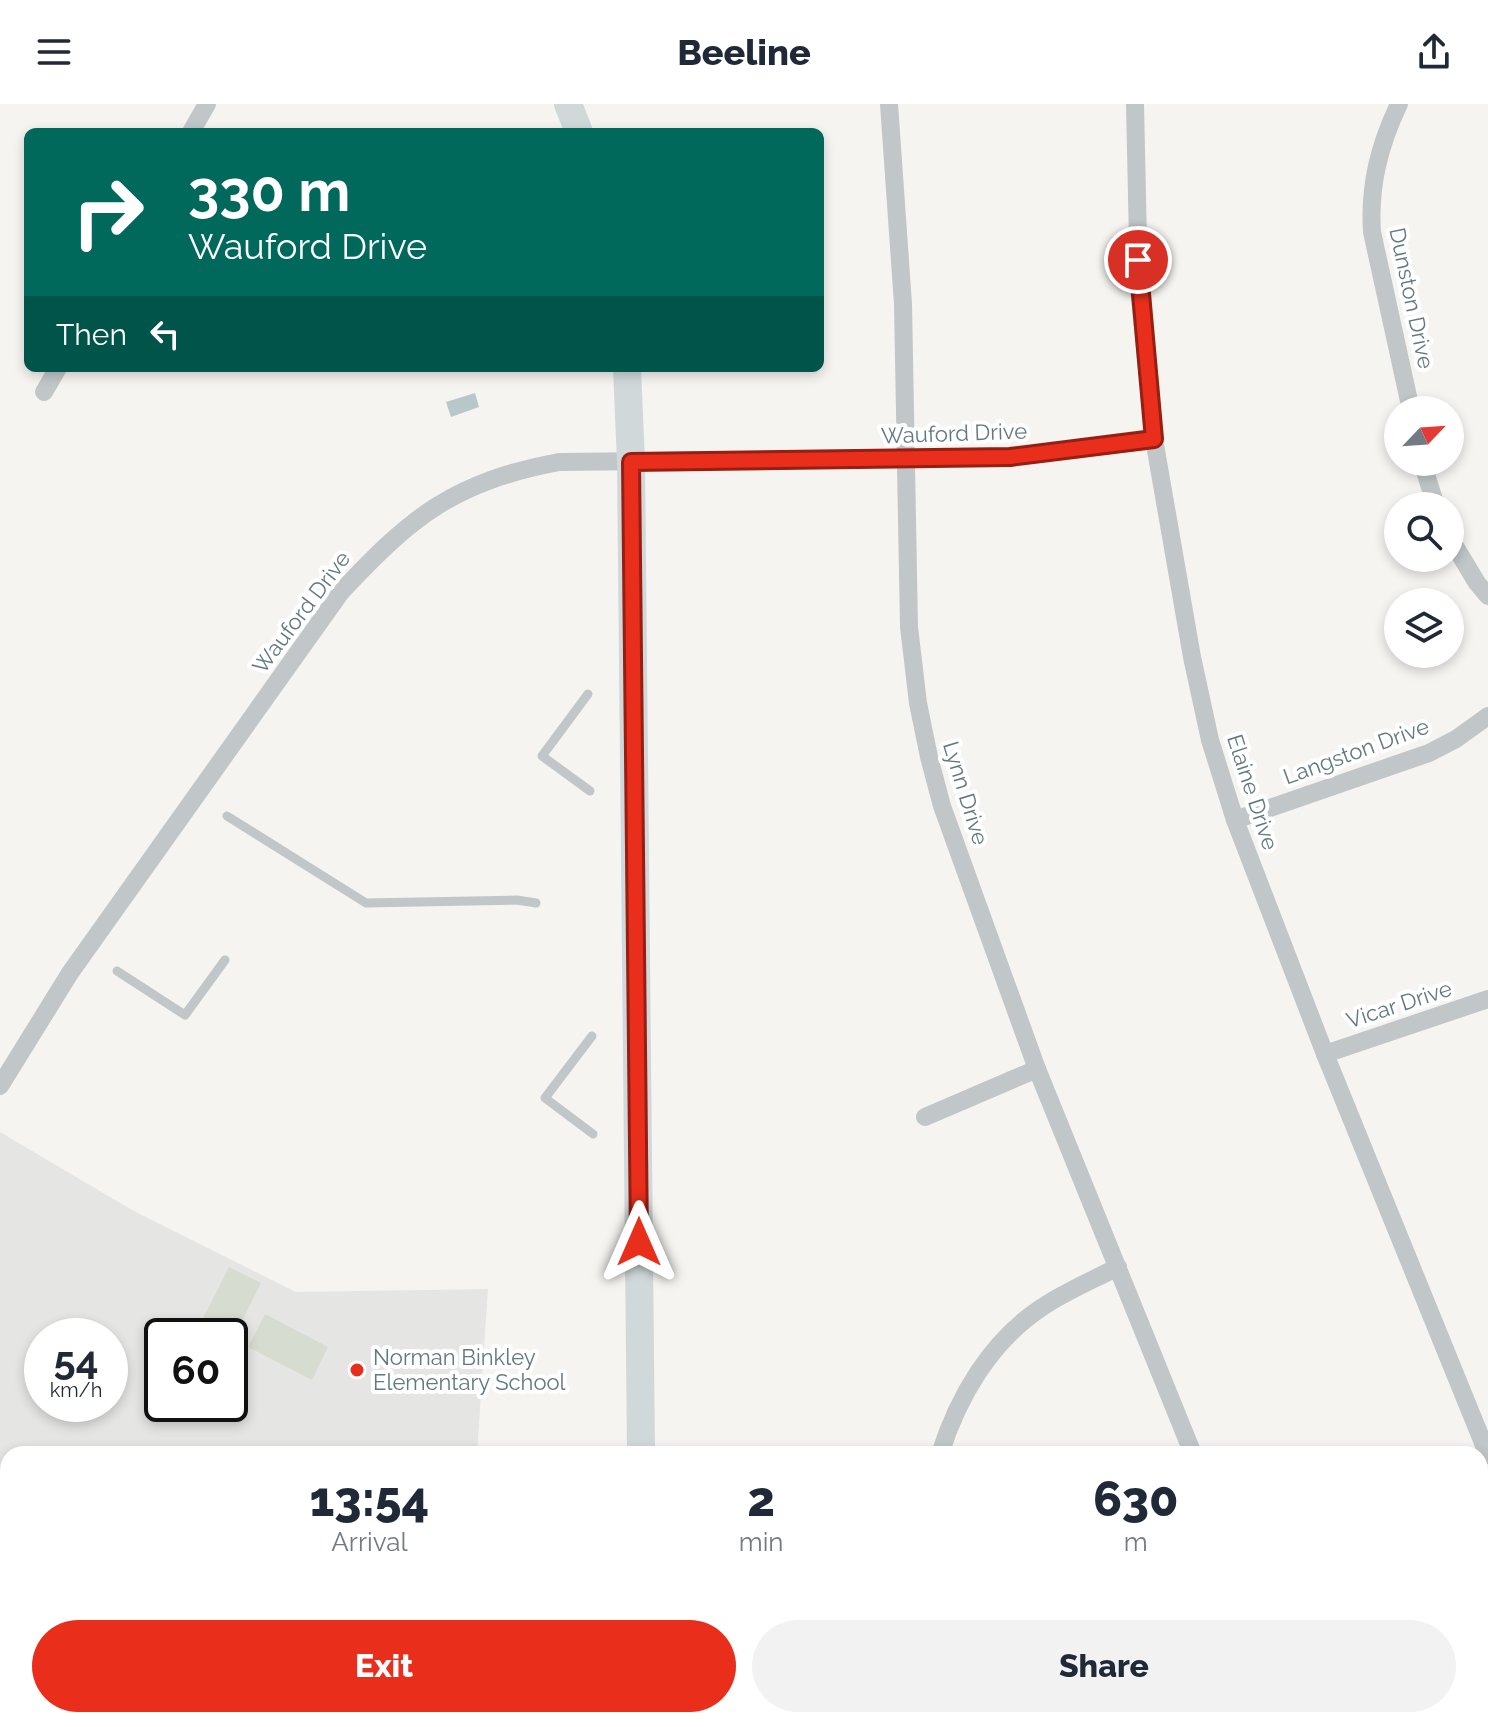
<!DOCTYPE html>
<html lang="en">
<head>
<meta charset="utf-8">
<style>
  :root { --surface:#fff; --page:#f2f2f3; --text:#1f2937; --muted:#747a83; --accent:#e92e1c }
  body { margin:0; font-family:Raleway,sans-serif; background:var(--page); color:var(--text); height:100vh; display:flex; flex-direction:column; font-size:30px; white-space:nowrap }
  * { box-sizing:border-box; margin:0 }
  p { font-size:26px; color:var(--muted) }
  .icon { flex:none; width:44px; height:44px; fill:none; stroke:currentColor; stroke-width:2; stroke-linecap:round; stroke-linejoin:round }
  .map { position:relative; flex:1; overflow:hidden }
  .details { position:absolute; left:0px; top:1342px; width:1488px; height:282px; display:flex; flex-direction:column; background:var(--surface); border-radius:24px 24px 0 0; box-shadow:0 4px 12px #0003 }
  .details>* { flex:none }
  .top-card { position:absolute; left:24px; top:24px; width:800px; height:244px; border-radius:12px; box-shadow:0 4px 12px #0003; background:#00695c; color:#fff; overflow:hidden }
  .needle { width:52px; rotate:65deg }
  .buttons { position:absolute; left:1384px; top:292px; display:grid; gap:16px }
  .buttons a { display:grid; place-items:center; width:80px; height:80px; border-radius:50%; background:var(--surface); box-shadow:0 4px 12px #0003; font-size:40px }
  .speed { position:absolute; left:24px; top:1214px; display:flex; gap:16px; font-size:40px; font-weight:700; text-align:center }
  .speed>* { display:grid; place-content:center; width:104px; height:104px; border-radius:50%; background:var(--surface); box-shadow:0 4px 12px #0003; line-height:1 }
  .speed small { font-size:20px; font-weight:400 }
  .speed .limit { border:4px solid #111; border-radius:12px; background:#fff; color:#111 }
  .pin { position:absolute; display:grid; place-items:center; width:68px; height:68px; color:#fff; margin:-34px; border:4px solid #fff; border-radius:50%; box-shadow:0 2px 8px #0007 }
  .me { position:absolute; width:88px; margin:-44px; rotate:0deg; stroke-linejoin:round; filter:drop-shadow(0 0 6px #0008) }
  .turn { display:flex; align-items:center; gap:28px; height:168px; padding:0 32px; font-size:36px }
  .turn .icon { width:104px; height:104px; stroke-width:2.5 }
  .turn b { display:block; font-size:56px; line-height:68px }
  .then { display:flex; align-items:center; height:76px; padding:0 32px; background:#0003; gap:16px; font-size:30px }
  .eta { display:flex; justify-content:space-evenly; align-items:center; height:136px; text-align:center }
  .eta b { font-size:48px; font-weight:800; line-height:56px }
  .cta { display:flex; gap:16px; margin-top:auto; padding:16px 32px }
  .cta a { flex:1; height:92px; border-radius:48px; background:var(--accent); color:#fff; font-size:32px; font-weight:800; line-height:92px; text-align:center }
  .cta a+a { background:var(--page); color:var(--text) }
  header { display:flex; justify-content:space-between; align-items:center; height:104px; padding:0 32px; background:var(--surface); font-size:36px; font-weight:800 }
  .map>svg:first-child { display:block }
  .built { fill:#e5e6e4; fill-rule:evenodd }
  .green { fill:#d7dcd1 }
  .water { fill:#b8c7c9 }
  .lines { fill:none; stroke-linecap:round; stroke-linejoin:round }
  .lane { stroke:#c1c6c8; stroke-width:9 }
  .street { stroke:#c1c6c8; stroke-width:18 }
  .primary { stroke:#d0d8da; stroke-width:28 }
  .route-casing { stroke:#971e12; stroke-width:20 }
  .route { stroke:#e92e1c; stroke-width:14 }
  .poi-dot { fill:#e92e1c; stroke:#fff; stroke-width:3 }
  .labels { text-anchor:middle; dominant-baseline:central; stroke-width:8; stroke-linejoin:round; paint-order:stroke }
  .street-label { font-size:22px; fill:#627982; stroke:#fff }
  .poi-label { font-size:22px; fill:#627982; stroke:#fff; text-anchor:start }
</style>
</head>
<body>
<header><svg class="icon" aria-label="menu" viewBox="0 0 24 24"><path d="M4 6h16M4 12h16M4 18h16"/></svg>Beeline<svg class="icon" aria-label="share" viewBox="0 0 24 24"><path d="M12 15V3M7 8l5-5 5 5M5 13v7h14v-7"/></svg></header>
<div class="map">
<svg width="1488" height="1623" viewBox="0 0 1488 1623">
  <rect width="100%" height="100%" fill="#f5f4f0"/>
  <path class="built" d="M0,1028L132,1106L296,1188L488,1185L477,1350H8V1508L0,1504ZM42,1232H110V1300H42ZM162,1232H230V1300H162Z"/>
  <g class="green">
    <polygon points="229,1163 261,1179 231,1239 230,1232 218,1232 199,1222"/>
    <polygon points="265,1210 328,1243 312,1276 248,1243"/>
  </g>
  <polygon class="water" points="475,289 479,303 451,313 446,298"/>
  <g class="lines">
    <g class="lane">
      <polyline points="588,590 542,652 590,687"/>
      <polyline points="227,712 366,799 517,796 536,799"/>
      <polyline points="117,867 185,911 225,856"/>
      <polyline points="592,932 545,994 593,1030"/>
      <polyline points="0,1424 8,1429"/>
    </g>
    <g class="street">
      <polyline points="889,0 903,200 909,523 918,599 929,653 942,702 1037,965 1193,1350"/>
      <polyline points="1135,0 1139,184 1154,335 1192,553 1210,636 1235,716 1325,950 1488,1351"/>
      <path d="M1399,0C1379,42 1369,82 1372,128L1411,306"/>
      <polyline points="191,28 207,0"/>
      <polyline points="44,288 58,264"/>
      <polyline points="1422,358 1436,402"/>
      <polyline points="1450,434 1477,479 1488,492"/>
      <polyline points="1235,716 1429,649 1456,635 1488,612"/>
      <polyline points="1325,950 1488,895"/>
      <path d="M0,982L70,869L341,488C413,411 454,378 559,358L1010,353L1154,335"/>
      <polyline points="925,1013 1037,965"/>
      <path d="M940,1350C958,1293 990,1238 1041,1204C1064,1188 1093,1176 1118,1163"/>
      <polyline points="0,1518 8,1521"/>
      <polyline points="1480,1573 1488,1570"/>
      <polyline points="270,1616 282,1623"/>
      <polyline points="999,1616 1002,1623"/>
      <polyline points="1296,1616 1298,1623"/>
      <polyline points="1351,1623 1369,1616"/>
    </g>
    <g class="primary">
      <polyline points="568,0 579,28"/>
      <polyline points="627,264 631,358 641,1350"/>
      <polyline points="643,1616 643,1623"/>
    </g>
  </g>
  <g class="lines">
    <g class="route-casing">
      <polyline id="route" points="639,1138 631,358 1010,353 1154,335 1138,156"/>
    </g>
    <use href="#route" class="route"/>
  </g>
  <circle class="poi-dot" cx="357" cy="1266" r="8"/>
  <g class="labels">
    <g class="street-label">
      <text transform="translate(1412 194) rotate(78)">Dunston Drive</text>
      <text transform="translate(954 329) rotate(-2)">Wauford Drive</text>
      <text transform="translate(301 508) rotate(-53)">Wauford Drive</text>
      <text transform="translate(1356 647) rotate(-20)">Langston Drive</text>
      <text transform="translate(1253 688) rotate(72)">Elaine Drive</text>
      <text transform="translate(966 689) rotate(73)">Lynn Drive</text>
      <text transform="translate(1399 900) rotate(-18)">Vicar Drive</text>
    </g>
    <g class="poi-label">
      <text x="373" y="1253">Norman Binkley<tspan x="373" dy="25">Elementary School</tspan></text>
    </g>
  </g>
</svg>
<div class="buttons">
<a><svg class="needle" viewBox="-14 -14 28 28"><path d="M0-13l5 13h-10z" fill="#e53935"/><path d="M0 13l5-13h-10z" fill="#747a83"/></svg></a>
<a><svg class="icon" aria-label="search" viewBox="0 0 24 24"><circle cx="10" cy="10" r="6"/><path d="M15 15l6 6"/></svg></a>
<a><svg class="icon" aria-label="layers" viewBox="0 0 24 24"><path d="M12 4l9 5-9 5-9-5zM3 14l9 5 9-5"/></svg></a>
</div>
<div class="speed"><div>54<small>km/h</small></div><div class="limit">60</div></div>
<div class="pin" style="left:1138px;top:156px;background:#d93025"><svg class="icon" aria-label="arrive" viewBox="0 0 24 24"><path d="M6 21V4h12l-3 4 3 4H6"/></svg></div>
<svg class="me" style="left:639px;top:1138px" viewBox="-20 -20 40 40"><path d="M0-17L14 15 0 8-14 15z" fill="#e92e1c" stroke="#fff" stroke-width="4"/></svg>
<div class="top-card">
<div class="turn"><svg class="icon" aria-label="right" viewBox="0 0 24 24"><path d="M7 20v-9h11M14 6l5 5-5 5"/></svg><div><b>330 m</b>Wauford Drive</div></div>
<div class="then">Then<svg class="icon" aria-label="left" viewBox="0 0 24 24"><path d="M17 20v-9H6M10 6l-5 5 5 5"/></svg></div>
</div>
<section class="details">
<div class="eta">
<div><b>13:54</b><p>Arrival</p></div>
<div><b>2</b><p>min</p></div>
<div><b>630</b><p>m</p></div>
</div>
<div class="cta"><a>Exit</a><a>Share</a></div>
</section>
</div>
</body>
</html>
